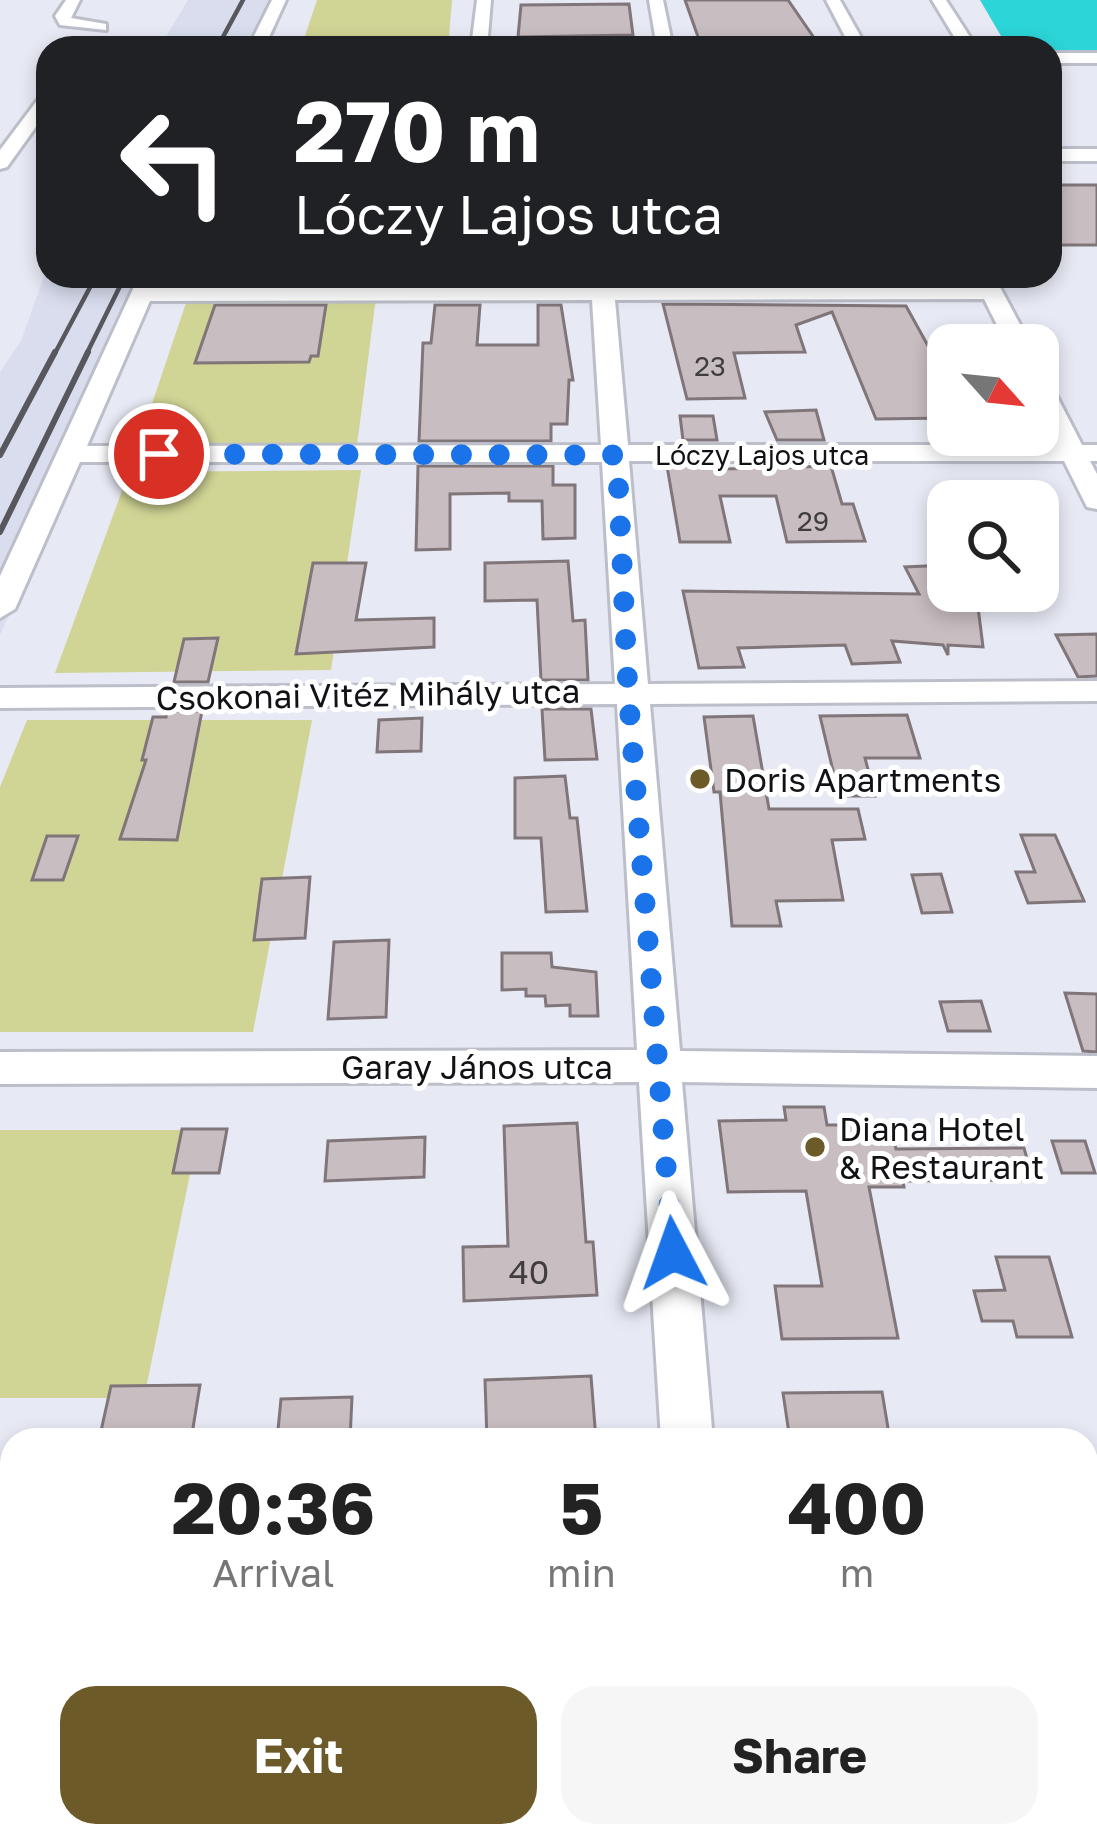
<!DOCTYPE html>
<html lang="en">
<head>
<meta charset="utf-8">
<style>
  :root { --surface:#fff; --page:#f6f6f6; --text:#222; --muted:#767676; --accent:#6c5b29 }
  body { margin:0; font-family:"Golos Text",sans-serif; background:var(--page); color:var(--text); height:100vh; display:flex; flex-direction:column; font-size:45px; white-space:nowrap }
  * { box-sizing:border-box; margin:0 }
  p { font-size:39px; color:var(--muted) }
  .icon { flex:none; width:66px; height:66px; fill:none; stroke:currentColor; stroke-width:2; stroke-linecap:round; stroke-linejoin:round }
  .map { position:relative; flex:1; overflow:hidden }
  .panel { position:absolute; left:0px; top:1428px; width:1098px; height:420px; display:flex; flex-direction:column; background:var(--surface); border-radius:36px 36px 0 0; box-shadow:0 6px 18px #0003 }
  .panel>* { flex:none }
  .banner { position:absolute; left:36px; top:36px; width:1026px; height:252px; border-radius:36px; box-shadow:0 6px 18px #0003; background:#202124; color:#fff; overflow:hidden }
  .needle { width:78px; rotate:117deg }
  .tools { position:absolute; left:927px; top:324px; display:grid; gap:24px }
  .tools a { display:grid; place-items:center; width:132px; height:132px; border-radius:24px; background:var(--surface); box-shadow:0 6px 18px #0003; font-size:60px }
  .pin { position:absolute; display:grid; place-items:center; width:102px; height:102px; color:#fff; margin:-51px; border:6px solid #fff; border-radius:50%; box-shadow:0 3px 12px #0007 }
  .me { position:absolute; width:132px; margin:-66px; rotate:356deg; stroke-linejoin:round; filter:drop-shadow(0 0 9px #0008) }
  .turn { display:flex; align-items:center; gap:42px; height:252px; padding:0 60px; font-size:54px }
  .turn .icon { width:156px; height:156px; stroke-width:2.5 }
  .turn b { display:block; font-size:84px; line-height:102px }
  .eta { display:flex; justify-content:space-evenly; align-items:center; height:204px; text-align:center }
  .eta b { font-size:72px; font-weight:700; line-height:84px }
  .cta { display:flex; gap:24px; margin-top:auto; padding:24px 60px }
  .cta a { flex:1; height:138px; border-radius:36px; background:var(--accent); color:#fff; font-size:48px; font-weight:700; line-height:138px; text-align:center }
  .cta a+a { background:var(--page); color:var(--text) }
  .map>svg:first-child { display:block }
  .built { fill:#d9ddee }
  .green { fill:#d0d494 }
  .water { fill:#2bd5d8 }
  .building { fill:#c8bdc1; stroke:#80767a; stroke-width:3 }
  .lines { fill:none; stroke-linecap:round; stroke-linejoin:round }
  .minor-tunnel { stroke:#c7c9d3; stroke-width:16; stroke-dasharray:16 9; stroke-linecap:butt }
  .minor-casing { stroke:#bcbfc9; stroke-width:6 }
  .minor { fill:#fff; fill-rule:evenodd }
  .rail-far1 { stroke:#57585e; stroke-width:4.5 }
  .rail { stroke:#57585e; stroke-width:6 }
  .route { stroke:#1a73e8; stroke-width:21; stroke-dasharray:0 37.8 }
  .poi-dot { fill:#6c5b29; stroke:#fff; stroke-width:4.5 }
  .labels { text-anchor:middle; dominant-baseline:central; stroke-width:10; stroke-linejoin:round; paint-order:stroke }
  .number-label { font-size:27px; fill:#3f3d40 }
  .far-street-label { font-size:27px; fill:#111215; stroke:#fff }
  .street-label { font-size:33px; fill:#111215; stroke:#fff }
  .poi-label { font-size:33px; fill:#111215; stroke:#fff; text-anchor:start }
  .near-number-label { font-size:33px; fill:#3f3d40 }
</style>
</head>
<body>
<div class="map">
<svg width="1097" height="1848" viewBox="0 0 1097 1848">
  <rect width="100%" height="100%" fill="#e7e9f4"/>
  <g class="built">
    <polygon points="188,0 282,0 261,48 159,48"/>
    <polygon points="48,265 48,276 160,276 0,635 0,372 21,341"/>
  </g>
  <g class="green">
    <polygon points="317,0 452,0 448,48 301,48"/>
    <polygon points="376,297 357,445 137,448 187,300"/>
    <polygon points="361,470 331,670 55,673 129,472"/>
    <polygon points="27,720 312,720 253,1032 0,1032 0,787"/>
    <polygon points="0,1130 199,1130 144,1398 0,1398"/>
    <rect x="0" y="1501" width="12" height="226"/>
  </g>
  <polygon class="water" points="980,0 1097,0 1097,54 1008,48"/>
  <g class="building">
    <polygon points="685,0 788,0 821,48 702,48"/>
    <polygon points="629,4 633,35 518,37 521,5"/>
    <rect x="1050" y="185" width="47" height="60"/>
    <polygon points="656,276 857,276 859,281 657,281"/>
    <polygon points="663,304 906,306 948,382 948,418 876,419 832,312 796,325 805,352 734,353 745,398 687,399"/>
    <polygon points="215,305 326,305 318,356 311,356 309,362 195,363"/>
    <polygon points="435,305 480,305 477,345 538,345 538,305 561,305 573,380 569,380 567,424 551,424 551,441 419,441 423,343 431,343"/>
    <polygon points="816,410 824,440 777,440 765,412"/>
    <polygon points="680,416 713,416 717,440 683,440"/>
    <polygon points="418,466 553,466 553,485 575,485 575,538 543,539 542,501 509,501 509,493 450,494 450,549 416,550"/>
    <polygon points="667,466 723,466 724,469 831,466 842,504 853,504 865,541 787,542 776,496 720,496 730,542 680,542"/>
    <polygon points="568,561 573,621 585,620 588,680 541,680 537,600 485,601 485,563"/>
    <polygon points="313,563 366,563 356,620 434,618 434,647 296,654"/>
    <polygon points="948,565 948,591 976,591 983,647 948,645 948,655 943,645 892,641 900,662 852,664 845,645 738,648 744,667 699,668 683,591 919,594 905,567"/>
    <polygon points="1097,634 1097,676 1078,677 1056,635"/>
    <polygon points="218,638 208,682 174,682 184,639"/>
    <polygon points="542,709 591,709 597,759 545,760"/>
    <polygon points="167,711 202,711 177,840 120,839 146,760 142,760 153,717 166,717"/>
    <polygon points="907,715 920,758 865,758 875,796 839,796 820,716"/>
    <polygon points="753,716 769,809 858,809 865,839 832,840 843,900 776,901 781,926 732,926 720,792 714,792 704,717"/>
    <polygon points="422,718 421,751 377,752 379,720"/>
    <polygon points="565,776 570,818 577,818 587,911 546,912 541,838 515,838 515,778"/>
    <polygon points="1021,835 1055,835 1084,901 1028,903 1016,872 1035,872"/>
    <polygon points="47,836 78,836 63,880 32,880"/>
    <polygon points="941,874 952,912 922,913 912,875"/>
    <polygon points="310,877 305,938 254,940 262,879"/>
    <polygon points="389,940 386,1017 328,1019 334,942"/>
    <polygon points="502,953 551,953 552,967 596,972 598,1016 570,1016 570,1005 546,1006 545,996 526,996 526,989 502,990"/>
    <polygon points="1065,993 1097,994 1097,1052 1083,1051"/>
    <polygon points="981,1001 990,1031 948,1031 940,1002"/>
    <polygon points="784,1107 824,1107 827,1125 891,1125 896,1149 1024,1148 1033,1180 903,1181 904,1187 869,1187 898,1338 782,1339 775,1286 822,1286 806,1191 728,1192 719,1121 786,1120"/>
    <polygon points="577,1123 586,1242 593,1242 597,1295 464,1301 463,1247 508,1246 504,1126"/>
    <polygon points="182,1129 227,1129 219,1173 173,1173"/>
    <polygon points="425,1137 424,1177 325,1181 328,1141"/>
    <polygon points="1052,1141 1085,1141 1095,1173 1062,1173"/>
    <polygon points="996,1257 1049,1257 1072,1337 1017,1337 1013,1321 982,1321 974,1291 1005,1290"/>
    <polygon points="591,1376 596,1440 487,1440 485,1380"/>
    <polygon points="200,1385 191,1440 99,1440 111,1386"/>
    <polygon points="882,1392 890,1440 790,1440 783,1393"/>
    <polygon points="352,1397 350,1440 277,1440 281,1399"/>
  </g>
  <g class="lines">
    <polyline class="minor-tunnel" points="1050,103 1057,100"/>
    <g class="minor-casing">
      <g id="minor">
        <polygon points="66,0 80,0 71,18 106,24 106,30 60,25 55,16"/>
        <polygon points="272,0 286,0 264,48 248,48"/>
        <polygon points="477,0 491,0 487,48 471,48"/>
        <polygon points="649,0 663,0 673,48 657,48"/>
        <polygon points="826,0 840,0 867,48 851,48"/>
        <polygon points="932,0 946,0 977,48 961,48"/>
        <rect x="1050" y="53" width="47" height="10"/>
        <polygon points="48,93 48,110 7,167 0,169 0,150 42,94"/>
        <rect x="1050" y="149" width="47" height="12"/>
        <path d="M139,276H161L156,287L592,286L591,276H613L614,286L977,285L972,276H994L1031,345H1007L984,299L615,300L628,445H1056L1038,409V376L1050,383L1082,445H1097V461H1090L1097,474V509L1087,507L1064,461H629L648,684L1097,681V701L650,704L680,1051L1097,1056V1088L682,1082L713,1440H661L639,1082L0,1084V1052L637,1050L617,704L0,708V688L615,684L602,462H80L15,609L0,618V576ZM592,300L601,445L87,446L150,301Z"/>
        <rect x="0" y="1731" width="12" height="60"/>
        <rect x="1086" y="1736" width="11" height="60"/>
        <polygon points="686,1836 748,1836 750,1848 686,1848"/>
      </g>
    </g>
    <use href="#minor" class="minor"/>
    <g class="rail-far1">
      <polyline points="217,48 243,0"/>
      <polyline points="54,355 96,276"/>
      <polyline points="86,355 125,276"/>
    </g>
    <g class="rail">
      <polyline points="0,455 55,352"/>
      <polyline points="0,532 88,352"/>
    </g>
  </g>
  <g class="lines">
    <polyline class="route" points="159,454 617,455 628,691 673,1253"/>
  </g>
  <g class="poi-dot">
    <circle cx="700" cy="779" r="12"/>
    <circle cx="815" cy="1147" r="12"/>
  </g>
  <g class="labels">
    <g class="number-label">
      <text x="710" y="366">23</text>
      <text x="813" y="521">29</text>
    </g>
    <g class="far-street-label">
      <text x="762" y="455">Lóczy Lajos utca</text>
    </g>
    <g class="street-label">
      <text transform="translate(368 694) rotate(-1)">Csokonai Vitéz Mihály utca</text>
      <text x="477" y="1066">Garay János utca</text>
    </g>
    <g class="poi-label">
      <text x="724" y="779">Doris Apartments</text>
      <text x="839" y="1128">Diana Hotel<tspan x="839" dy="38">&amp; Restaurant</tspan></text>
    </g>
    <g class="near-number-label">
      <text x="529" y="1271">40</text>
    </g>
  </g>
</svg>
<div class="tools">
<a><svg class="needle" viewBox="-14 -14 28 28"><path d="M0-13l5 13h-10z" fill="#e53935"/><path d="M0 13l5-13h-10z" fill="#767676"/></svg></a>
<a><svg class="icon" aria-label="search" viewBox="0 0 24 24"><circle cx="10" cy="10" r="6"/><path d="M15 15l6 6"/></svg></a>
</div>
<div class="pin" style="left:159px;top:454px;background:#d93025"><svg class="icon" aria-label="arrive" viewBox="0 0 24 24"><path d="M6 21V4h12l-3 4 3 4H6"/></svg></div>
<svg class="me" style="left:673px;top:1253px" viewBox="-20 -20 40 40"><path d="M0-17L14 15 0 8-14 15z" fill="#1a73e8" stroke="#fff" stroke-width="4"/></svg>
<div class="banner">
<div class="turn"><svg class="icon" aria-label="left" viewBox="0 0 24 24"><path d="M17 20v-9H6M10 6l-5 5 5 5"/></svg><div><b>270 m</b>Lóczy Lajos utca</div></div>
</div>
<section class="panel">
<div class="eta">
<div><b>20:36</b><p>Arrival</p></div>
<div><b>5</b><p>min</p></div>
<div><b>400</b><p>m</p></div>
</div>
<div class="cta"><a>Exit</a><a>Share</a></div>
</section>
</div>
</body>
</html>
